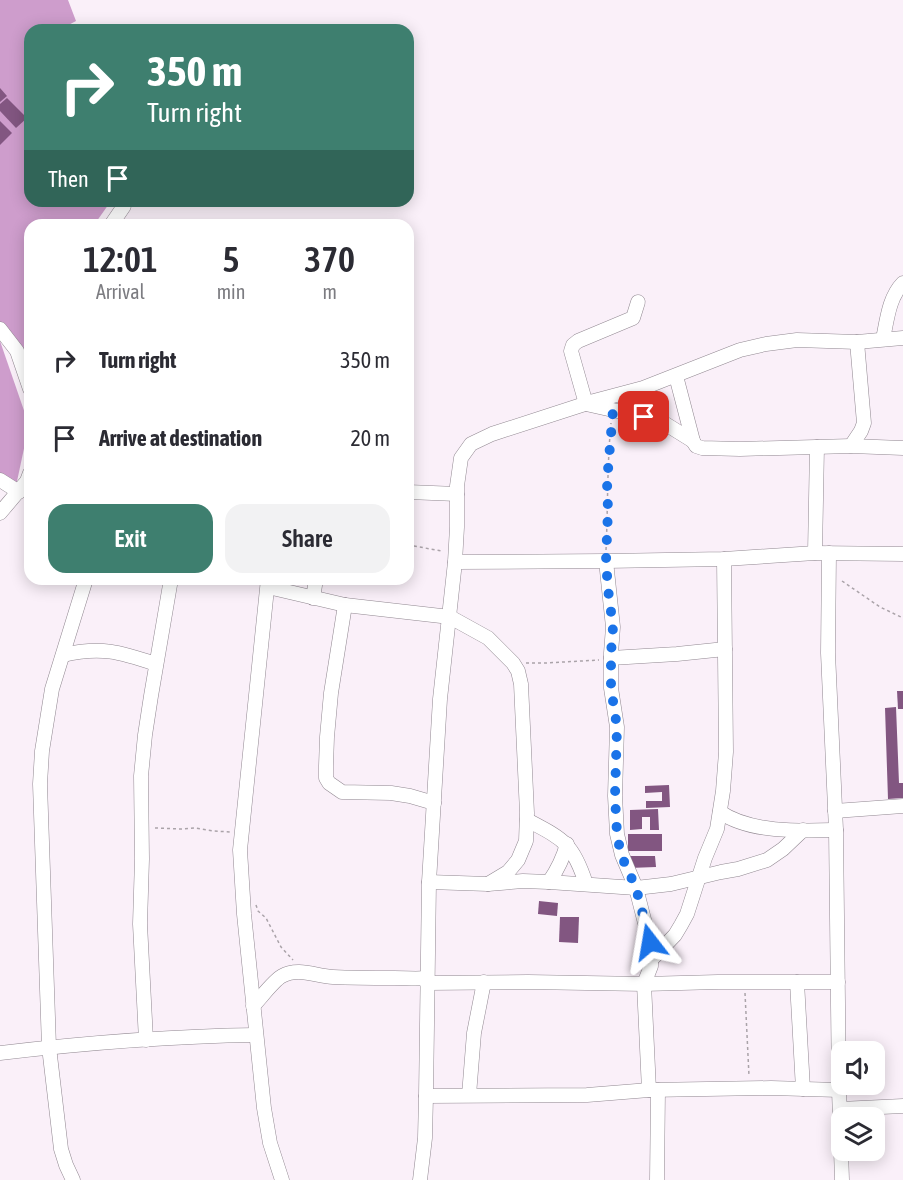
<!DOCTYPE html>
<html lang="en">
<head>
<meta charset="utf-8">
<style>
  :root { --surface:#fff; --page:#f2f2f3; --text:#2b2b33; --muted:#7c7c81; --accent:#3e7f6f }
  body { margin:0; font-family:"Asap Condensed",sans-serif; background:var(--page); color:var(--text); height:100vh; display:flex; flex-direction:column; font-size:22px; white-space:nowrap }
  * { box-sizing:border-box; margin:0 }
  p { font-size:20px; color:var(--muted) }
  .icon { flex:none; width:33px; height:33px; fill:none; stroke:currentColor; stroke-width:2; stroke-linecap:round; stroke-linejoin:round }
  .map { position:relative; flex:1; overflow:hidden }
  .side { position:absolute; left:24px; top:219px; width:390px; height:366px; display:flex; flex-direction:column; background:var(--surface); border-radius:18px; box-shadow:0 3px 15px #0003 }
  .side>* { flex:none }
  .guide { position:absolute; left:24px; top:24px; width:390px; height:183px; border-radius:18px; box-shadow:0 3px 15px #0003; background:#3e7f6f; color:#fff; overflow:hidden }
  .buttons { position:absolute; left:831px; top:1041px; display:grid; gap:12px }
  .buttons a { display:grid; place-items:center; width:54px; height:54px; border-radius:12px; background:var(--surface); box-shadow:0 3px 15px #0003; font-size:30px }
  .pin { position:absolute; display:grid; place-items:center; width:51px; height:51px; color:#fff; margin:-26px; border-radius:12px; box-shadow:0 3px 9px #0006 }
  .me { position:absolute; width:66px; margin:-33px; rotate:346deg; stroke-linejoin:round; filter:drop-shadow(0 0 4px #0008) }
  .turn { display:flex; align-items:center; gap:21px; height:126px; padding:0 24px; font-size:27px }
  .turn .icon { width:78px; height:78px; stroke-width:2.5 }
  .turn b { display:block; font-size:42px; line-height:51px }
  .then { display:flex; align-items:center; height:57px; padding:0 24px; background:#0003; gap:12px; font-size:22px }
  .eta { display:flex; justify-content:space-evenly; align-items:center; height:102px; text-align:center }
  .eta b { font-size:36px; font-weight:600; line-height:42px }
  .primary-button { display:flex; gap:12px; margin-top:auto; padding:12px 24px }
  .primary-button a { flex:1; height:69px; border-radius:18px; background:var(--accent); color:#fff; font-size:24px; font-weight:600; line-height:69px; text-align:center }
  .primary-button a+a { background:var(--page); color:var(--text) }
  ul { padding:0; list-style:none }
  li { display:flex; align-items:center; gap:18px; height:78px; padding:0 24px }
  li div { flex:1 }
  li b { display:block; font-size:22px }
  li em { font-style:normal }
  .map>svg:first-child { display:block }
  .forest { fill:#ce9dcc }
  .building { fill:#825681 }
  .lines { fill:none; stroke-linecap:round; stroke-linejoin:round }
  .minor-casing { stroke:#918891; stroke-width:15 }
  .path { stroke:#aaa3a9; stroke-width:1.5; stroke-dasharray:3 3; stroke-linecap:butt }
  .minor { stroke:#fff; stroke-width:14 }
  .route { stroke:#1a73e8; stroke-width:10; stroke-dasharray:0 18 }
</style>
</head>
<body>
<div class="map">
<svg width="903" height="1180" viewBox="0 0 903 1180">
  <rect width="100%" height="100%" fill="#faf0f9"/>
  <g class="forest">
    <polygon points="0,0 68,0 76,21 59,30 30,30 30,201 111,201 94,225 30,225 30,358 0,337"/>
    <polygon points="0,341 29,425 16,486 0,482"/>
  </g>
  <g class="building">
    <polygon points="0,88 7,96 0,102"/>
    <polygon points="7,98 27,118 16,128 0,111 0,104"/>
    <polygon points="0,121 12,133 0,145"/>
    <polygon points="897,691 903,691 903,709 898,709"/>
    <polygon points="896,707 899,783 903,783 903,798 888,799 885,708"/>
    <polygon points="669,785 670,807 646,808 646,801 662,801 662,792 645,793 645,786"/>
    <polygon points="658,809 659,830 650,830 650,817 642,817 642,829 630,830 630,810"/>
    <rect x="628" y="834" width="34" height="17"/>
    <polygon points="628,856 655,856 656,867 629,868"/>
    <polygon points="539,901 558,903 557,916 538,914"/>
    <polygon points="560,917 579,917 578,943 559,942"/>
  </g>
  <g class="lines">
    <g class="minor-casing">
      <g id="minor">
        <polyline points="111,225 124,206"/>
        <polyline points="638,302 633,318 578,341 573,345 571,351 586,404 644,417 664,423 693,441"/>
        <polyline points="0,329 17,351 30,389"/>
        <path d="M883,339C887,320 889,297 903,283"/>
        <polyline points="676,376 693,441 696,446 702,448 740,449 851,446 903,448"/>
        <polyline points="851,446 861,431 864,423 857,342"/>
        <polyline points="0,480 19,492"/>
        <polyline points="408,492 457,494"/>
        <polyline points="0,513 27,481 30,473"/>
        <polyline points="815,553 817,447"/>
        <polyline points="829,553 828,653 836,830 839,1090 842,1180"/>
        <polyline points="606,561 613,627 611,653 611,688 617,727 615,796 617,834 622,855 636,888 647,931 651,954 651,966 644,984 649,1090"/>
        <polyline points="455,562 606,561 724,559 815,553 903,554"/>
        <polyline points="268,579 240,850 244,914 264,1108 270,1143 282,1180"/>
        <polyline points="268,587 345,605 450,617 488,638 513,663 518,671 521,684 527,813 526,841 518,860 508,872 488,884"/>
        <polyline points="313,598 316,579"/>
        <polyline points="345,605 331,693 327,737 326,766 326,778 329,783 342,792 391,793 410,796 434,803"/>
        <path d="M63,655C101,646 120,652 156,664"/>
        <polyline points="611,658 677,654 725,649"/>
        <polyline points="835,811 903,806"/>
        <path d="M720,812C750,833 801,831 836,830"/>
        <path d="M527,820C563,839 573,843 586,884"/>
        <polyline points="429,882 488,884 523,881 549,882 636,888 671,884 721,872 738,869 767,860 783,849 803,830"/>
        <path d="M549,882C558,869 563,859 567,844"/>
        <polyline points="651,960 675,935 681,925 687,914 705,858 717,829 723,791 726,752 724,559"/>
        <polyline points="797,982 803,1089"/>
        <polyline points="427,983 528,982 644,984 718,982 838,982"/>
        <path d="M253,1006C261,998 273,981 282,976C298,967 316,976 333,977C354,978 374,978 394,978C406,978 416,979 427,978"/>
        <polyline points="146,1040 140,924 142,859 141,776 145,735 151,696 171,579"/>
        <path d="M0,1053C85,1043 171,1036 256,1035"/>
        <polyline points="469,1095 474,1033 484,982"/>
        <polyline points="426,1096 587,1095 649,1090 771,1088 839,1090"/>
        <polyline points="840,1109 903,1106"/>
        <polyline points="73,1180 66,1165 61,1149 49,1047 40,784 42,751 52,689 86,579"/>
        <polyline points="420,1180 425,1138 426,1096 429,882 440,699 455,562 457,527 457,486 461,458 471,444 492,434 594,401 643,388 740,350 766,344 797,340 857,342 903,338"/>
        <polyline points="657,1180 658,1090"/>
      </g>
    </g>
    <g class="path">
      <polyline points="408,545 442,551"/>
      <path d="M606,550C608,507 607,465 611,423"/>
      <polyline points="842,581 880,607 903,618"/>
      <polyline points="526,663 546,663 599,660"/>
      <polyline points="155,828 181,829 195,828 214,831 230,832"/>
      <polyline points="256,905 258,911 266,918 281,947 293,960"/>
      <polyline points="745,993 749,1076"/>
    </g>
    <use href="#minor" class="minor"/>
  </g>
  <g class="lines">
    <polyline class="route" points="644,417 613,410 607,482 608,510 606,561 608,589 613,627 611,653 611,688 617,727 615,796 617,834 621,855 636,888 650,942"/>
  </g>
</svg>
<div class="buttons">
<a><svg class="icon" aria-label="sound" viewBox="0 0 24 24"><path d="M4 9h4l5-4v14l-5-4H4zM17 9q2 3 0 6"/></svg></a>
<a><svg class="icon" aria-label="layers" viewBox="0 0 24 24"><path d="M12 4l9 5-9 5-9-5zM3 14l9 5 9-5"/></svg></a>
</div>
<div class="pin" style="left:644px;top:417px;background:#d93025"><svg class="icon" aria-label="arrive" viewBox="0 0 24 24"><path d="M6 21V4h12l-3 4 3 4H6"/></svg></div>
<svg class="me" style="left:650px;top:942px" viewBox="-20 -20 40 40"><path d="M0-17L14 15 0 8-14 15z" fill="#1a73e8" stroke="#fff" stroke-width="4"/></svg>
<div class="guide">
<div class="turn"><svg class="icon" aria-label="right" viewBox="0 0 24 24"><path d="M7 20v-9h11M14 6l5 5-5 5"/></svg><div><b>350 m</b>Turn right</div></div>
<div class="then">Then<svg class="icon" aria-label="arrive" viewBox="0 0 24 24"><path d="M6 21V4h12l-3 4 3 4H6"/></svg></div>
</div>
<section class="side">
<div class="eta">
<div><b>12:01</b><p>Arrival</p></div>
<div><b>5</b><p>min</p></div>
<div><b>370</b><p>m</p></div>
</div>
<ul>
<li><svg class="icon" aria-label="right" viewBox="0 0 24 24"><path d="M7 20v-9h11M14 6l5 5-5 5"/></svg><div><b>Turn right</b></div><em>350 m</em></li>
<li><svg class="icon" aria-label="arrive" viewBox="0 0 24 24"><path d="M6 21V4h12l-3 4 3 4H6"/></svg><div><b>Arrive at destination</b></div><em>20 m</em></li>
</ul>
<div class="primary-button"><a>Exit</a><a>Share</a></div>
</section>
</div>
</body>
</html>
